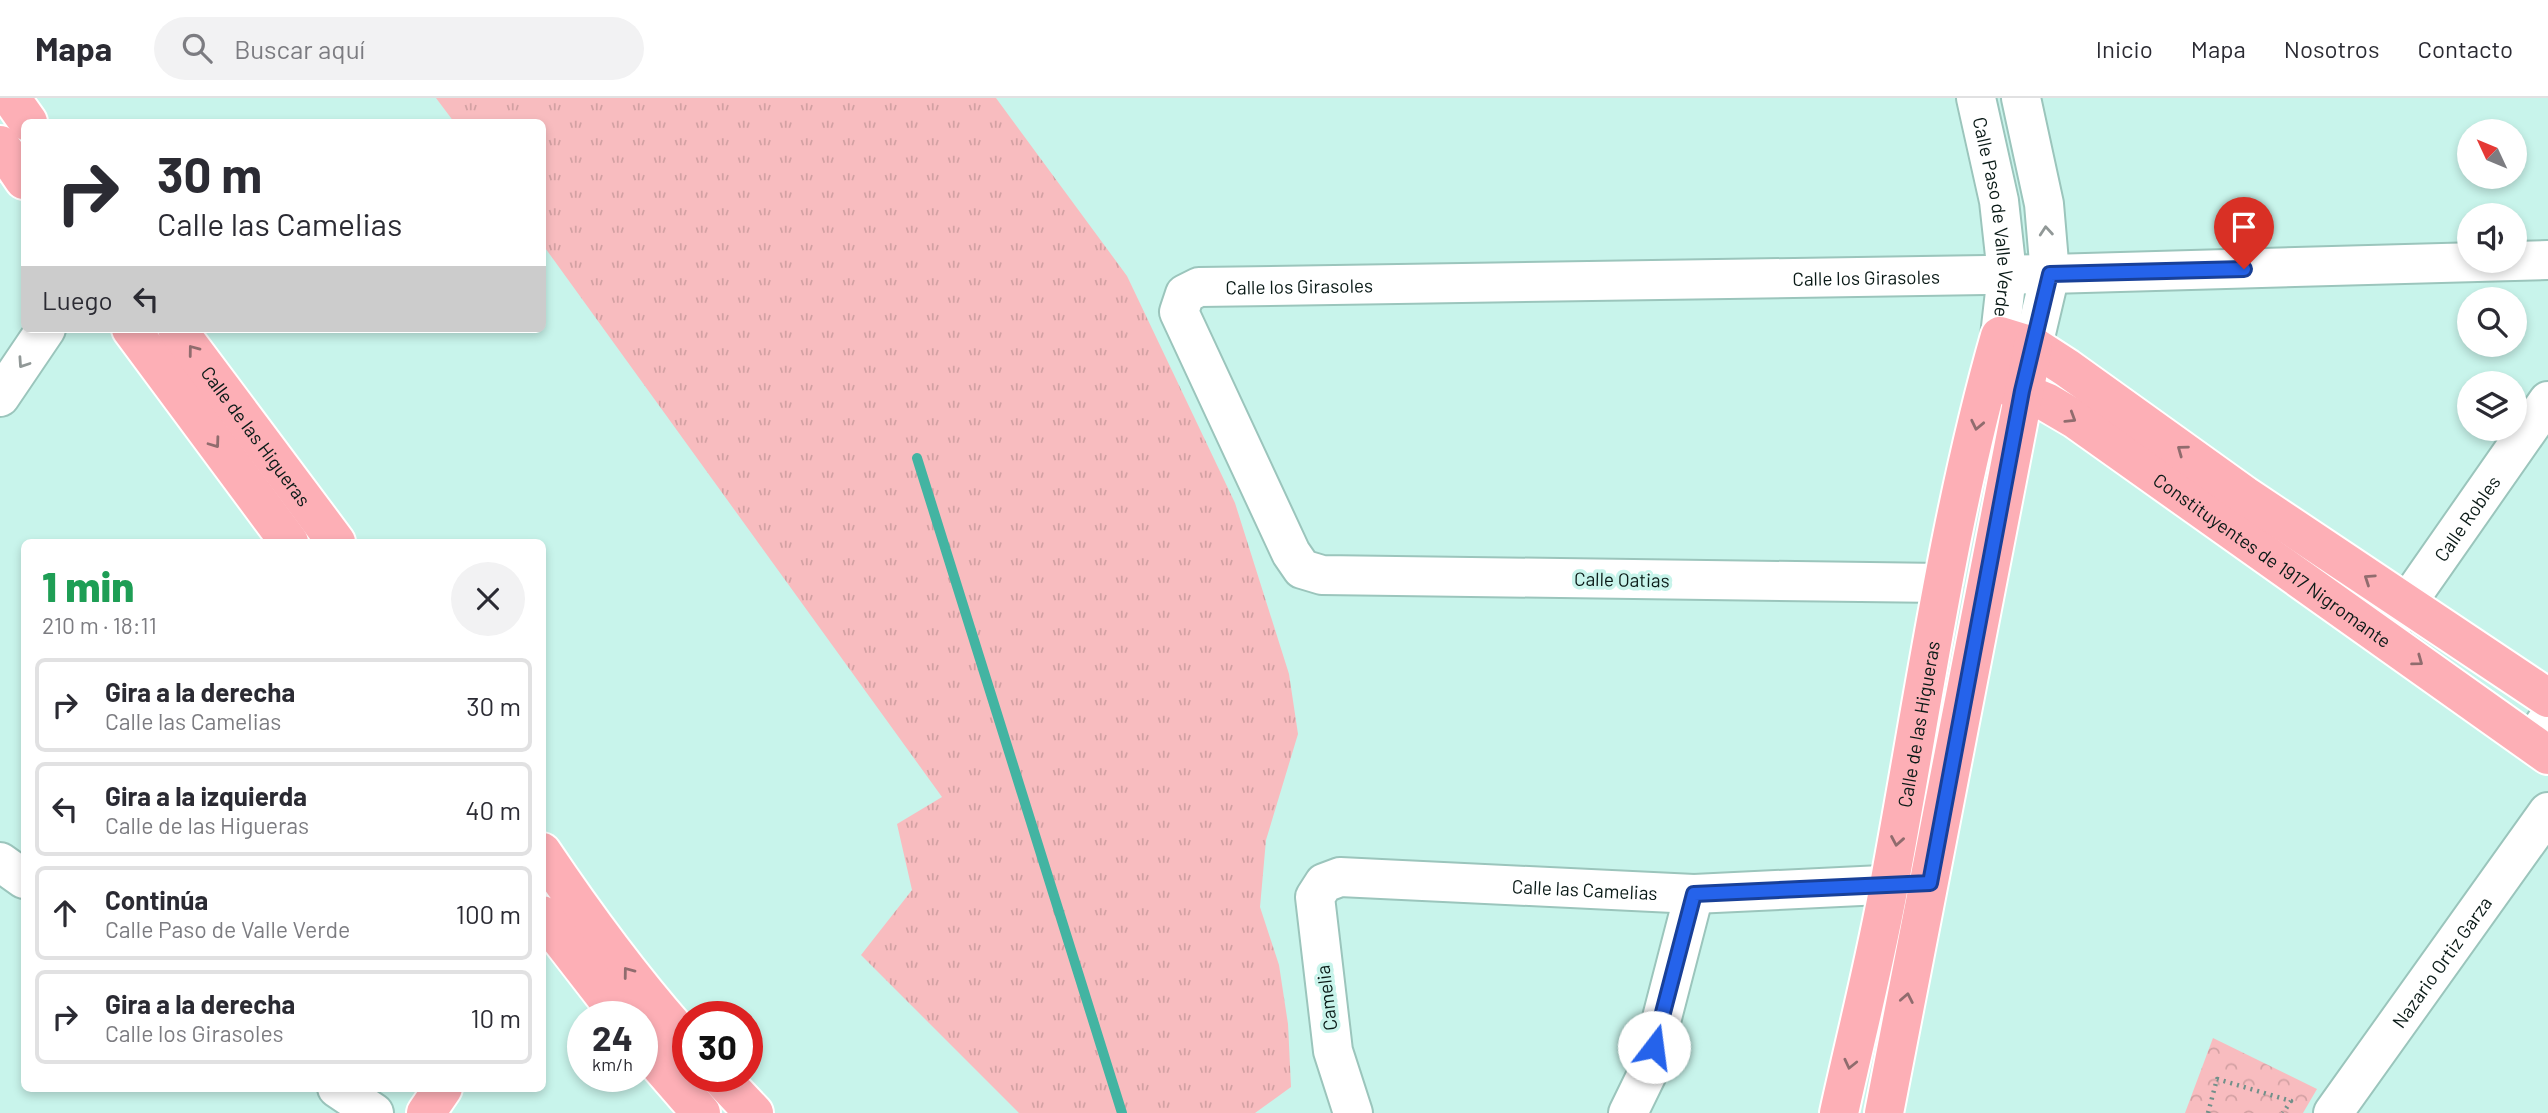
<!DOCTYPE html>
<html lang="es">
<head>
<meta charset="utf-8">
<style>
  :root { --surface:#fff; --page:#f2f2f3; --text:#2b2b33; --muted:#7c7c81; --line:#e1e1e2 }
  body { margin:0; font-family:Barlow,sans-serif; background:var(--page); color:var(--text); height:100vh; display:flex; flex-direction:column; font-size:26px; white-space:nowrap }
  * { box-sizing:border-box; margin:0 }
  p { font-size:23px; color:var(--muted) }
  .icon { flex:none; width:38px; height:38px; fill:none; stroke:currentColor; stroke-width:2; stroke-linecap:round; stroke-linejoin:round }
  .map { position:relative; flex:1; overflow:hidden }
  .panel { position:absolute; left:21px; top:441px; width:525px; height:553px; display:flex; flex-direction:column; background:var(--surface); border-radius:10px; box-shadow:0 4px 10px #0003 }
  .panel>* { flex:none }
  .guide { position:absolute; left:21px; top:21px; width:525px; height:214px; border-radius:10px; box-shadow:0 4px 10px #0003; background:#fff; color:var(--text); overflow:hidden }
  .needle { width:46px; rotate:314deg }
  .fabs { position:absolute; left:2457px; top:21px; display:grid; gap:14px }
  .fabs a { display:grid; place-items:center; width:70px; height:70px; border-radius:50%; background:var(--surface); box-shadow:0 4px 10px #0003; font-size:35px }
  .speed { position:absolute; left:567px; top:903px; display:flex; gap:14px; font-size:35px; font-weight:700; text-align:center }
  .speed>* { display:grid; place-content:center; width:91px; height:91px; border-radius:50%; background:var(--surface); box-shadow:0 4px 10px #0003; line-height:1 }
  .speed small { font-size:18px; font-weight:400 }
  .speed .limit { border:10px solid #d22; background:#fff; color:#111 }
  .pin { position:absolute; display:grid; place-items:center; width:60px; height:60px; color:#fff; margin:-72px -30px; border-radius:50% 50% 50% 0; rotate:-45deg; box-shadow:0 0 7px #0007 }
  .pin .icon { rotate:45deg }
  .me { position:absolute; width:77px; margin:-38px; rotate:15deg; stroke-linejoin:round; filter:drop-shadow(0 0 5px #0008) }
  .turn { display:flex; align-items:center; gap:24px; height:147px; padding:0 21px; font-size:32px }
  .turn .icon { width:91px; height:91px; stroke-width:2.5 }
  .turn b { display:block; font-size:49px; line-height:60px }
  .then { display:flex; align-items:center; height:66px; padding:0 21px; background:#0003; gap:14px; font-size:26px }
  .round { display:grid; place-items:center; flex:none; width:74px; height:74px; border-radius:37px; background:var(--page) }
  .overview { display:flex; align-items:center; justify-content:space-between; height:119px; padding:0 21px }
  h1 { font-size:42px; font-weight:800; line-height:52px; color:#1e9e55 }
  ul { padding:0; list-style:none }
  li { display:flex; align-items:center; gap:21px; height:94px; margin:0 14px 10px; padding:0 7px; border:4px solid var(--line); border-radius:10px }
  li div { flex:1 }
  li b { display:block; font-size:26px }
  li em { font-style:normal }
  header { display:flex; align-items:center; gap:42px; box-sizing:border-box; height:98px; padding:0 35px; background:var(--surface); border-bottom:2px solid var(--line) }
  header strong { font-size:33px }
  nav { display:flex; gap:38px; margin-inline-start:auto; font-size:24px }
  .search { width:490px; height:63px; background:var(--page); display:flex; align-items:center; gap:18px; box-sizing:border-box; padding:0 24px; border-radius:38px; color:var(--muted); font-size:26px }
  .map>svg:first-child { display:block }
  .grass { fill:url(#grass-tufts) }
  .park { fill:url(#park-crowns) }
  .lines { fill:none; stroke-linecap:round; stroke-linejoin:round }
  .stream { stroke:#43b4a2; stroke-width:10 }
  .minor-casing { stroke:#9bc5bc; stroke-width:42 }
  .major-casing { stroke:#fff; stroke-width:42 }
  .path { stroke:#71908a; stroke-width:4.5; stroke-dasharray:2 5; stroke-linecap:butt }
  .minor { stroke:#fff; stroke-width:38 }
  .major { stroke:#fdafb6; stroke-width:38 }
  .oneway { stroke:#919897 }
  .oneway2 { stroke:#906c6e }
  .route-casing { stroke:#184099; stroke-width:18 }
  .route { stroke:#2563eb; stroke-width:12 }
  .labels { text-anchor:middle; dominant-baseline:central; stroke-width:7; stroke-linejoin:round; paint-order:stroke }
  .street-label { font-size:19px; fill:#0a1a17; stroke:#c8f4eb }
</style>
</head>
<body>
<header>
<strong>Mapa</strong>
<div class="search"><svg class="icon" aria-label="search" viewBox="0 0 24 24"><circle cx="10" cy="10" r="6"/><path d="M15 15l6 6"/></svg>Buscar aquí</div>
<nav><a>Inicio</a><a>Mapa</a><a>Nosotros</a><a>Contacto</a></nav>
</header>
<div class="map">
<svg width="2548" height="1015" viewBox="0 0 2548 1015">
  <defs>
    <pattern id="grass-tufts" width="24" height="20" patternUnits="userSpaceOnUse" patternTransform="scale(1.75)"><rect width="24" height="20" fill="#f8bcbf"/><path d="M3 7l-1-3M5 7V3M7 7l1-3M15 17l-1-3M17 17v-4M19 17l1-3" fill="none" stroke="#d3a1a3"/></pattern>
    <pattern id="park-crowns" width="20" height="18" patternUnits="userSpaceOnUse" patternTransform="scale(1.75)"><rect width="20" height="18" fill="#f8bcbf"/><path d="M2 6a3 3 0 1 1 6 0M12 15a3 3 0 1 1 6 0" fill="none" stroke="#d3a1a3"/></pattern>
  </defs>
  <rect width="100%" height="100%" fill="#c8f4eb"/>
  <polygon class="grass" points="436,0 996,0 1127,178 1235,405 1289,576 1298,636 1266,742 1260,809 1279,867 1288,926 1291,989 1255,1015 1019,1015 861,857 912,792 897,726 942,699 543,147 542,24 454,24"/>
  <polygon class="park" points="2213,940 2317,991 2303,1015 2185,1015"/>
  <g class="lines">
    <polyline class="stream" points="917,360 1122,1015"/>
    <g class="minor-casing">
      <g id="minor">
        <path id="s1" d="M1976,0L1999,103L2007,176L2000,238"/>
        <polyline points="2021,0 2044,106 2050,176 2033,248"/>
        <polyline points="0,299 46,231"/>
        <path id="s2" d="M1943,485L1322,477L1302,471L1291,455L1179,214L1185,196L1199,189L2050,176L2548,162"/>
        <path id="s3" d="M2384,538L2548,303"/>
        <polyline points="2532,645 2548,621"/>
        <polyline points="0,764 24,781"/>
        <polyline points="337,990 374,1015"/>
        <path id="s4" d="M1353,1015L1333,953L1315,799L1324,785L1340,779L1694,796L1923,785"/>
        <polyline points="1628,1015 1648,974 1694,796"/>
        <path id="s5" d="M2333,1015L2548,714"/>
      </g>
    </g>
    <g class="major-casing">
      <g id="major">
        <polyline points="11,0 28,24"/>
        <polyline points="0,47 24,82"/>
        <polyline points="131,231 289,444"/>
        <path id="s6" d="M177,231L336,444"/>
        <path id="s7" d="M2000,285L2046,304L2075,321L2548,657"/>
        <path d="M542,754C587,821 634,885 688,945"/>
        <polyline points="542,817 621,919"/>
        <polyline points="642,947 701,1015"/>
        <polyline points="719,978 754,1015"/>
        <polyline points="426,1015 443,990"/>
        <path id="s8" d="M1839,1015C1856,938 1876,860 1890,782C1924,600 1949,416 2000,238L2033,248L2067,270L2244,397L2548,600"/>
        <polyline points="1884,1015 2033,248"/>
      </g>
    </g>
    <polyline class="path" points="2208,1015 2217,981 2291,1003 2283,1015"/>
    <use href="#minor" class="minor"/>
    <use href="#major" class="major"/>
  </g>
  <defs><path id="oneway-chevron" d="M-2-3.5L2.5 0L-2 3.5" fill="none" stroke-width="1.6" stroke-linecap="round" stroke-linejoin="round" transform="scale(1.75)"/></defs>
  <g class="oneway">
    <use href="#oneway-chevron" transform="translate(2046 133) rotate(-95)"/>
    <use href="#oneway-chevron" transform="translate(23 265) rotate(124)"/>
  </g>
  <g class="oneway2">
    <use href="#oneway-chevron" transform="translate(193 252) rotate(-127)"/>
    <use href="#oneway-chevron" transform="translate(2071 320) rotate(32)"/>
    <use href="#oneway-chevron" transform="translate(1977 327) rotate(102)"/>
    <use href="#oneway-chevron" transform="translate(215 345) rotate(54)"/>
    <use href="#oneway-chevron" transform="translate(2182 352) rotate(-144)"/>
    <use href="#oneway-chevron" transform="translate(2369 481) rotate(-146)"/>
    <use href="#oneway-chevron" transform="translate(2418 563) rotate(36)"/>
    <use href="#oneway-chevron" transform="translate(1897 743) rotate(100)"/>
    <use href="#oneway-chevron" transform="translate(628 874) rotate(-127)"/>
    <use href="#oneway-chevron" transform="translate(1907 900) rotate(-79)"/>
    <use href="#oneway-chevron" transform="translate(1850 966) rotate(103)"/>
  </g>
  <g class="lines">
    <g class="route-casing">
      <polyline id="route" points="1654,949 1694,796 1930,785 2022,293 2050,176 2244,171"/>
    </g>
    <use href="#route" class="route"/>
  </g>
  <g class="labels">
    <g class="street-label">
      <text stroke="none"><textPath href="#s1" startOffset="121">Calle Paso de Valle Verde</textPath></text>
      <text stroke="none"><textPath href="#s2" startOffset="1629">Calle los Girasoles</textPath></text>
      <text stroke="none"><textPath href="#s2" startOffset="1062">Calle los Girasoles</textPath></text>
      <text stroke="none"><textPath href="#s6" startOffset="133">Calle de las Higueras</textPath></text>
      <text stroke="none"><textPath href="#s3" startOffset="144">Calle Robles</textPath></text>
      <text stroke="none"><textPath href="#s7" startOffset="326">Constituyentes de 1917 Nigromante</textPath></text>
      <text transform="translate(1622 481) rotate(1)">Calle Oatias</text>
      <text stroke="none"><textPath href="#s8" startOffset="397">Calle de las Higueras</textPath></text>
      <text stroke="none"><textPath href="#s4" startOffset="499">Calle las Camelias</textPath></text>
      <text stroke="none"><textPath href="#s5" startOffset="186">Nazario Ortiz Garza</textPath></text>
      <text transform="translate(1326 900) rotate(-97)">Camelia</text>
    </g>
  </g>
</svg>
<div class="fabs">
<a><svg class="needle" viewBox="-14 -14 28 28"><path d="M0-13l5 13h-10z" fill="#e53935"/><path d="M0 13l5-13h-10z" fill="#7c7c81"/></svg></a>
<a><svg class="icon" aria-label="sound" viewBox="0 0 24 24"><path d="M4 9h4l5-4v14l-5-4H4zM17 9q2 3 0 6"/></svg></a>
<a><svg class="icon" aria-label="search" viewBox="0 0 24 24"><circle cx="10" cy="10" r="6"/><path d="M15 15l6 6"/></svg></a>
<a><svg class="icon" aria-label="layers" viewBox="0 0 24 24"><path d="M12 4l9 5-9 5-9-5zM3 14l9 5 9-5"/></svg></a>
</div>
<div class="speed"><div>24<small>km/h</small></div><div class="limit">30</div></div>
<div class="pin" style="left:2244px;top:171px;background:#d93025"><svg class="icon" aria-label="arrive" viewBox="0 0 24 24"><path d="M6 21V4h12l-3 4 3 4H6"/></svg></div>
<svg class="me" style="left:1654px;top:949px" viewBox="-20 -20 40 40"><circle r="19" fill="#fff"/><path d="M0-13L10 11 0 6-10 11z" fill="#2563eb"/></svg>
<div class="guide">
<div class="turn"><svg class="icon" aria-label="right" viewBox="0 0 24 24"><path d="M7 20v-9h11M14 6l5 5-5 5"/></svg><div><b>30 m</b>Calle las Camelias</div></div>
<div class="then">Luego<svg class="icon" aria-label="left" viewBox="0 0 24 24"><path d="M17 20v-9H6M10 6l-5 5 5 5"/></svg></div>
</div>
<section class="panel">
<div class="overview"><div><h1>1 min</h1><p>210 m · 18:11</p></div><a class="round"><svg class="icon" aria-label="close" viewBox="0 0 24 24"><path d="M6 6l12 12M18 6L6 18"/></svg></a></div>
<ul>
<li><svg class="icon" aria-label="right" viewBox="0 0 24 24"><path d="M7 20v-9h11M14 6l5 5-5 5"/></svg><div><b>Gira a la derecha</b><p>Calle las Camelias</p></div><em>30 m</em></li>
<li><svg class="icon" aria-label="left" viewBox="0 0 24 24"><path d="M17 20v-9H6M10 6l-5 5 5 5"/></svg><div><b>Gira a la izquierda</b><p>Calle de las Higueras</p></div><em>40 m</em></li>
<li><svg class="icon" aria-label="ahead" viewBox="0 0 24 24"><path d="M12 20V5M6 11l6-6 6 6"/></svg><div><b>Continúa</b><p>Calle Paso de Valle Verde</p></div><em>100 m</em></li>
<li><svg class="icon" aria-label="right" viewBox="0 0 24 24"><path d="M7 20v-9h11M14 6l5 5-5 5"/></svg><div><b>Gira a la derecha</b><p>Calle los Girasoles</p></div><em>10 m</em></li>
</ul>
</section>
</div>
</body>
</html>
